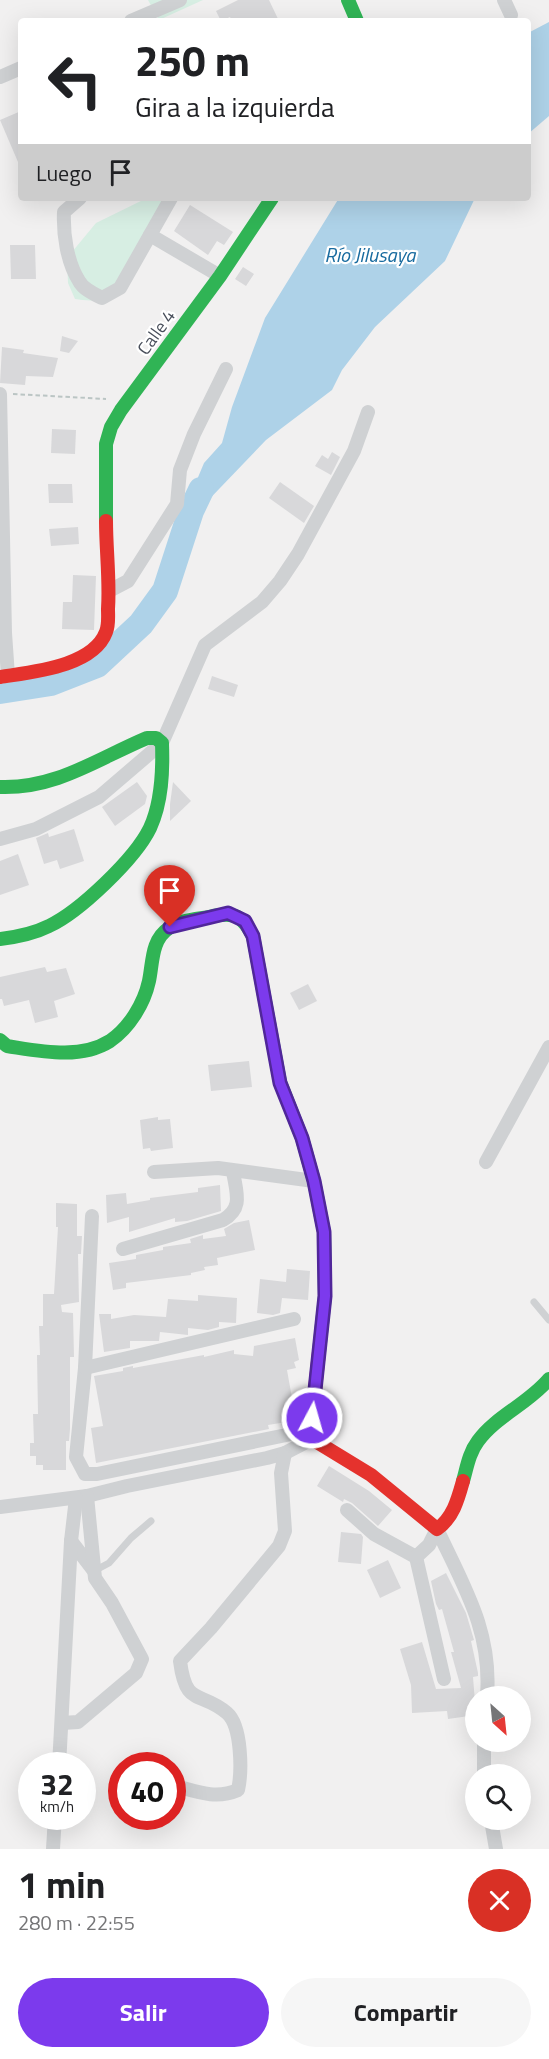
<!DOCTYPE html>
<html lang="es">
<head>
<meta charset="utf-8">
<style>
  :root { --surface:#fff; --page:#f6f6f6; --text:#202124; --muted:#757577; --accent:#7c3aed }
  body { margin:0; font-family:"Titillium Web",sans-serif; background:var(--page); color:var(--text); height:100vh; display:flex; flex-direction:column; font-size:22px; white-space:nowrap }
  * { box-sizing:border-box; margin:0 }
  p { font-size:20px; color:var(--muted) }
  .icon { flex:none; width:33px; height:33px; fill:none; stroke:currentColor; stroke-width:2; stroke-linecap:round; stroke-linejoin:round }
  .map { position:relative; height:1849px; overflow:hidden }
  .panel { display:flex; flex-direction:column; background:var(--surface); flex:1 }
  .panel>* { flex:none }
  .top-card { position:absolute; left:18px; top:18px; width:513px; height:183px; border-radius:6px; box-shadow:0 6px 24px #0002; background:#fff; color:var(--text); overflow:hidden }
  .needle { width:39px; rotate:153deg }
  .controls { position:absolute; left:465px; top:1686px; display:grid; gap:12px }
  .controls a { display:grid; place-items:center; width:66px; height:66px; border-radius:50%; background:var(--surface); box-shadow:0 6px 24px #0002; font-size:30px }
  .speed { position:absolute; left:18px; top:1752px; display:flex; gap:12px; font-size:30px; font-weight:700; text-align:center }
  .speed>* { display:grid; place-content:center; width:78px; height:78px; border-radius:50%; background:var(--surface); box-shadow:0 6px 24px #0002; line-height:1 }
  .speed small { font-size:15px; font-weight:400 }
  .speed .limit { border:9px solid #d22; background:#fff; color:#111 }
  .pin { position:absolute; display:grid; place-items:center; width:51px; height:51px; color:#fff; margin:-62px -26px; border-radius:50% 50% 50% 0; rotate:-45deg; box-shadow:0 0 6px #0007 }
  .pin .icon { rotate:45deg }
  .me { position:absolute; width:66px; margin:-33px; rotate:6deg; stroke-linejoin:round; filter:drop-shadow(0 0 4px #0008) }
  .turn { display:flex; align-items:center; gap:21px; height:126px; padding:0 18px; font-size:27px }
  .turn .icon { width:78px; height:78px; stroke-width:2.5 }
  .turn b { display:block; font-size:42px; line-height:51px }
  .then { display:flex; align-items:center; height:57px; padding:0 18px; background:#0003; gap:12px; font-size:22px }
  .round { display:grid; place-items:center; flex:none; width:63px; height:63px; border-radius:32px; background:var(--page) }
  .head { display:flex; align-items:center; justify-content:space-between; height:102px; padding:0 18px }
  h1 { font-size:36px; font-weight:700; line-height:45px }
  .action { display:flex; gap:12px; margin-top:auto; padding:12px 18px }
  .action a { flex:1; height:69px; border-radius:36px; background:var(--accent); color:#fff; font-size:24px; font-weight:700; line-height:69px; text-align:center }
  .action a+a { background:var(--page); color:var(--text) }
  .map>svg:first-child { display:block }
  .green { fill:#d7eee3 }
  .water { fill:#aed2e8 }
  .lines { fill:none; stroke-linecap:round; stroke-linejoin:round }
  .stream { stroke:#aed2e8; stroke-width:4.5 }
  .river { stroke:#aed2e8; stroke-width:26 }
  .building { fill:#d8d8da }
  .path { stroke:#bbc5c4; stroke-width:2; stroke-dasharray:4.5 3; stroke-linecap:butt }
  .lane { stroke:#cfd1d3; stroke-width:7 }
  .street { stroke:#cfd1d3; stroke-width:14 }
  .fast { stroke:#30b455; stroke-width:14 }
  .jam { stroke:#e5322d; stroke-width:14 }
  .route-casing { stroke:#51269a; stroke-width:15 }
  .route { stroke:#7c3aed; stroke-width:10 }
  .labels { text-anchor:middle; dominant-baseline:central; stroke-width:4.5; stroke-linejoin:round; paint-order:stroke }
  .street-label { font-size:18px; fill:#494f5b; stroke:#fff }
  .water-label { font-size:20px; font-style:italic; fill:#186b9f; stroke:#fff }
</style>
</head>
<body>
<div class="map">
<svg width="549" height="1849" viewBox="0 0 549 1849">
  <rect width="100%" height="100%" fill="#f1f0f0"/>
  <g class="green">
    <polygon points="148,0 203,0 159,20"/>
    <path d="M147,198H168C156,221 125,288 103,298C94,302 84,300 75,299L68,283L67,258L96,223Z"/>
  </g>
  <g class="water">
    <polygon points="549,22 549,116 528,134 528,33"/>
    <polygon points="339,198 475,198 445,261 375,327 342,370 332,390 266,440 173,537 204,463 222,443 232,407 265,318"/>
  </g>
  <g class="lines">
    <polyline class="stream" points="0,694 3,691"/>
    <polyline class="river" points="0,691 51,683 97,665 141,624 165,591 191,511 201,490"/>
  </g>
  <g class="building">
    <polygon points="238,0 269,0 279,21 232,21 230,17 221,21 216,11"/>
    <polygon points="21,111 21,169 0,120"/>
    <polygon points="190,205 233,232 224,245 217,241 208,255 174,231"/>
    <polygon points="10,245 35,245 36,279 11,279"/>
    <polygon points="243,267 254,274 246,286 235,279"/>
    <polygon points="62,336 78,341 69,353 60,351"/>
    <polygon points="2,347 24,350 23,353 58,358 53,377 26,376 25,385 0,383"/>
    <polygon points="52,429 76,430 75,454 51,453"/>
    <polygon points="332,452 340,457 331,475 315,466 322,455 328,459"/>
    <polygon points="280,482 314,506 304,523 269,498"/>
    <polygon points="48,484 72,484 73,503 49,503"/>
    <polygon points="78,527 79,544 51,546 49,529"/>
    <polygon points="73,575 96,576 94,630 62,629 63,602 72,602"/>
    <polygon points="212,676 238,685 234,697 208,689"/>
    <polygon points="137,782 147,796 145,804 115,826 102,807"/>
    <polygon points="173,782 191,801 170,821 170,804"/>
    <polygon points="74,829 84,861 60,869 57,860 44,864 36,838 48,833 49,837"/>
    <polygon points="18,854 29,885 0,895 0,861"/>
    <polygon points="45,967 47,972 66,968 75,994 54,1001 58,1017 35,1023 29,1000 4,1006 2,999 0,999 0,977"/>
    <polygon points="308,984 317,1001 299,1010 290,993"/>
    <polygon points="249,1061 252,1087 211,1091 208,1065"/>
    <polygon points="158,1117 158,1120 170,1119 173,1148 151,1151 150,1148 143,1149 140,1120"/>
    <polygon points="220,1185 221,1211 187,1221 175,1222 175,1218 129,1232 129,1217 107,1223 106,1195 126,1193 127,1204 150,1200 150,1198 198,1192 198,1188"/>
    <polygon points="56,1203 77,1204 77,1236 82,1236 81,1254 78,1254 79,1302 61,1305 62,1312 73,1313 74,1357 70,1357 70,1429 69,1441 66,1441 66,1470 43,1470 43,1465 36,1465 36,1456 30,1456 30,1443 34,1443 33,1414 38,1414 37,1355 40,1355 39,1326 43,1326 43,1294 54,1294 58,1227 56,1227"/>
    <polygon points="249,1220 255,1250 217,1258 218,1265 204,1267 205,1270 191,1273 191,1275 126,1283 126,1288 113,1290 109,1263 136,1259 136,1255 163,1250 163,1247 191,1243 190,1239 203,1235 203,1239 226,1236 224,1229 234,1223"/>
    <polygon points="287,1269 310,1271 308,1300 282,1298 280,1313 273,1315 257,1313 260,1279 286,1282"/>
    <polygon points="198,1295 237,1298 236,1323 219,1322 219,1327 208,1330 188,1328 188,1335 160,1332 159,1341 130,1341 130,1348 104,1352 99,1314 111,1314 111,1319 134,1315 166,1317 168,1299 198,1301"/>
    <polygon points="295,1338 299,1360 294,1362 296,1368 287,1370 292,1398 297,1397 300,1415 299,1420 268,1425 269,1429 96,1463 91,1428 103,1426 94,1376 123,1371 123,1368 133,1366 133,1368 204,1355 204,1357 234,1350 234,1354 253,1356 254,1346"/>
    <polygon points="329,1466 369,1491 392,1510 378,1526 352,1503 344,1499 343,1502 317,1486"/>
    <polygon points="341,1532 361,1534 363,1537 361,1564 338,1562"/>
    <polygon points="388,1560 401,1588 380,1598 367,1570"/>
    <polygon points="446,1573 466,1613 474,1640 471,1641 478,1673 478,1676 473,1677 476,1715 448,1719 447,1711 412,1713 411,1685 400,1649 422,1642 436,1689 461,1688 451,1652 454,1652 442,1609 439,1610 436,1604 431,1581"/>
  </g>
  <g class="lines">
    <polyline class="path" points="13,394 106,399"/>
    <g class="lane">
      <polyline points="534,1302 549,1320"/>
      <polyline points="94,1571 109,1563 131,1538 151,1521"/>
    </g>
    <g class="street">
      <polyline points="504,0 511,15"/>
      <polyline points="131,21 180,0"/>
      <polyline points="0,77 21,68"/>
      <path d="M80,198L64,212C63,234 67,262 79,281C83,289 94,294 102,298L120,288L171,198"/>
      <polyline points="150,235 220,276"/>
      <polyline points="0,394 5,633 8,676"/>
      <polyline points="109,591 128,581 177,504 180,470 194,434 226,369"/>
      <polyline points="0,839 36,829 99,797 162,743 205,645 262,602 280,581 298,554 354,451 368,412"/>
      <polyline points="486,1162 549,1047"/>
      <polyline points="154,1172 218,1168 314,1181"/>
      <polyline points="92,1216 85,1368 76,1457 85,1474 97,1474 301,1432 312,1418"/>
      <path d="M123,1249L223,1220C244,1208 236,1192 233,1171"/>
      <polyline points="85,1368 294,1319"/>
      <polyline points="0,1507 87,1496 127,1486 267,1458 285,1453 312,1439"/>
      <polyline points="347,1510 374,1534 416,1557 444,1679"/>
      <path d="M437,1529C464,1587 492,1631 487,1696"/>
      <polyline points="71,1541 94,1571"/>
      <polyline points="416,1557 429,1545 437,1529"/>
      <polyline points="62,1723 78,1722 136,1673 142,1659 112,1603 95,1578 87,1496"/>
      <polyline points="484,1742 484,1774"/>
      <polyline points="59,1766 71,1541 76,1498"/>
      <path d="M172,1785C195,1791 215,1800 238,1790C242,1772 242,1726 227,1713C200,1690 186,1708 180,1661L211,1628L279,1546L285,1531L281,1473L285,1453"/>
      <polyline points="491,1820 496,1849"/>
      <polyline points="53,1849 55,1816"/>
    </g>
    <g class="fast">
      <polyline points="348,0 357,21"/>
      <polyline points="106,521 106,444 111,427 121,410 220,276 272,198"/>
      <path d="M0,787C56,789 97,759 147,738H156L162,743C163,771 162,802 150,828C135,859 79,912 49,926C33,934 17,937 0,939"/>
      <path d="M0,1040L7,1046C40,1051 80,1060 110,1041C129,1028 144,1004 149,981C153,962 151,940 169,928C181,919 200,919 213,916C236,912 242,916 253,936L280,1082L302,1138L314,1181L324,1232L325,1296L319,1352"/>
      <path d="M463,1481C467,1467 469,1453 478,1441C496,1416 528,1404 549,1379"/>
    </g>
    <g class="jam">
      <path d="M0,677C31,672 93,667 106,632C109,625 108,616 108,609C110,580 106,550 106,521"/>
      <path d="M319,1352L312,1418V1439L371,1475L437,1529C453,1518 458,1499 463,1481"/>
    </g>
  </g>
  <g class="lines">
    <g class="route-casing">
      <polyline id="route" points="170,927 228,913 245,921 253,936 280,1083 302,1138 314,1181 324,1232 325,1296 312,1418"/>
    </g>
    <use href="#route" class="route"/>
  </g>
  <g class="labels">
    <g class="street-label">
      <text transform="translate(156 332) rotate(-54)">Calle 4</text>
    </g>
    <g class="water-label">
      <text x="370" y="254">Río Jilusaya</text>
    </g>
  </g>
</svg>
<div class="controls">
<a><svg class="needle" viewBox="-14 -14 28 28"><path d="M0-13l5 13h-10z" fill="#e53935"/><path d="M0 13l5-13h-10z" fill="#757577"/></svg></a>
<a><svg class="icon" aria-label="search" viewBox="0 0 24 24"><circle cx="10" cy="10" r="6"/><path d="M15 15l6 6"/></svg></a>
</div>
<div class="speed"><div>32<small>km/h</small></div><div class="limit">40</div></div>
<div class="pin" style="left:170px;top:927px;background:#d93025"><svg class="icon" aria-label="arrive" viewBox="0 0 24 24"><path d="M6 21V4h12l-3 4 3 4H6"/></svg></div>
<svg class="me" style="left:312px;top:1418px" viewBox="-20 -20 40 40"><circle r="17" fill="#7c3aed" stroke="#fff" stroke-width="3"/><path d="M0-11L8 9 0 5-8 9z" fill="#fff"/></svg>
<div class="top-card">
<div class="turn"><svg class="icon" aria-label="left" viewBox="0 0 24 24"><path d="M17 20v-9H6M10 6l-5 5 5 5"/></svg><div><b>250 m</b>Gira a la izquierda</div></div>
<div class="then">Luego<svg class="icon" aria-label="arrive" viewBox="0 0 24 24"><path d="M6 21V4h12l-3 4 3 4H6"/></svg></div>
</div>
</div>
<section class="panel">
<div class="head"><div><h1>1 min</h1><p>280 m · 22:55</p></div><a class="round" style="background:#d93025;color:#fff"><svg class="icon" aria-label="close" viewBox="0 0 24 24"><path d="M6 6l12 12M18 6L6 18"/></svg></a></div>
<div class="action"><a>Salir</a><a>Compartir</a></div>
</section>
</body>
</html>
